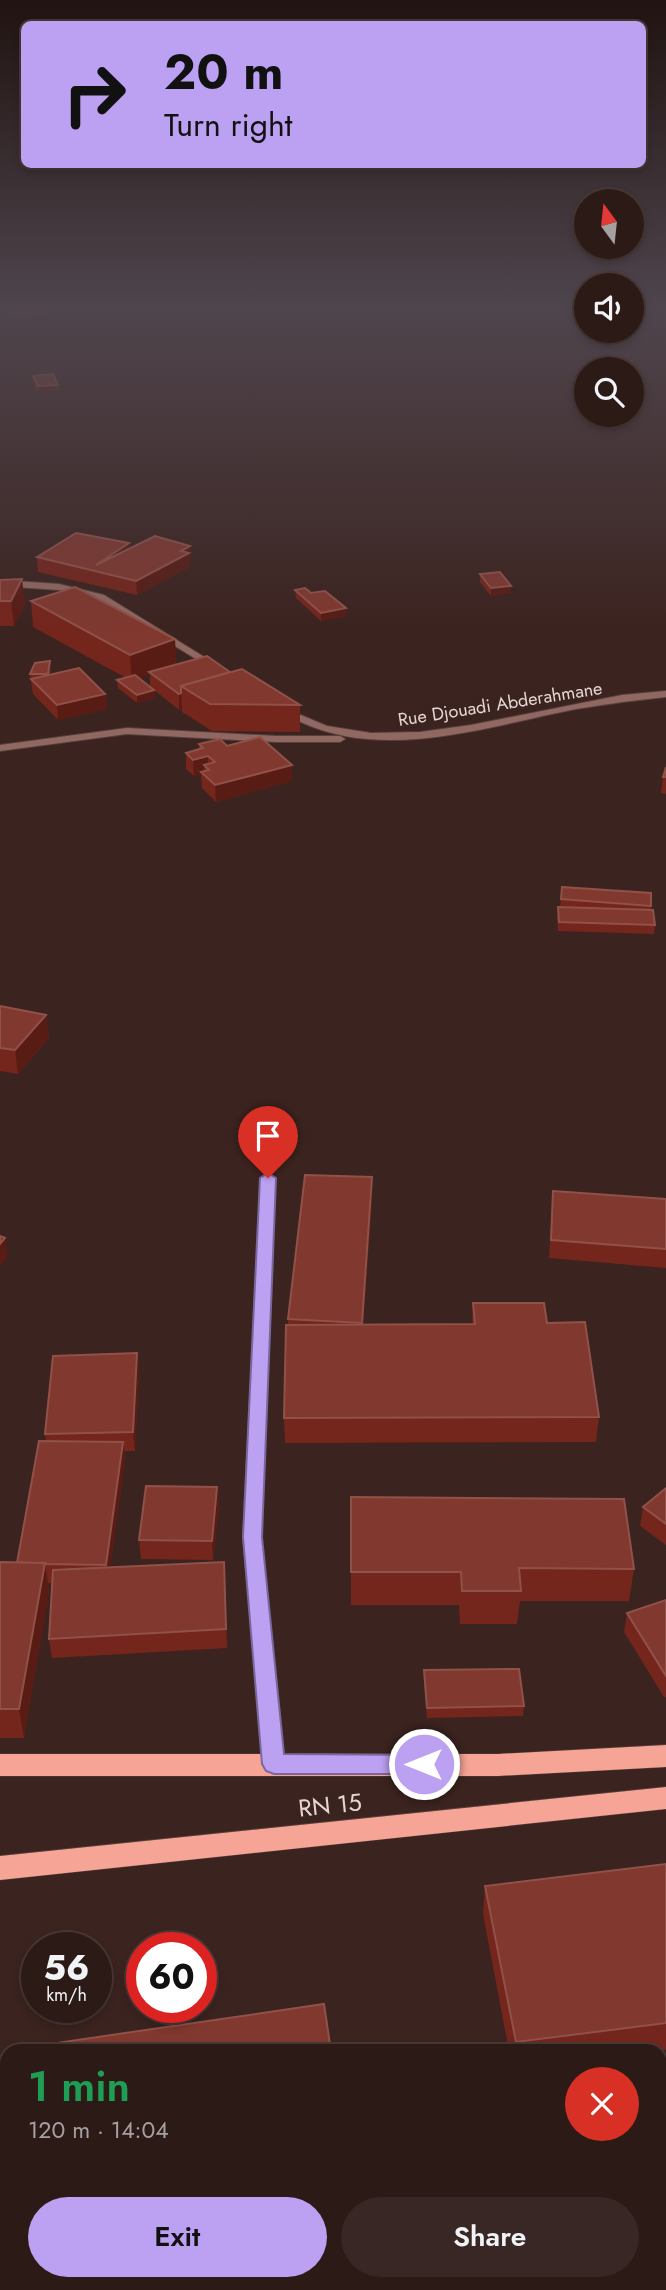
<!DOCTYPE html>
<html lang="en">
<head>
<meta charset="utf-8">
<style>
  :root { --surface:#2c1a17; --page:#382724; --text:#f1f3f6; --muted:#a6a1a1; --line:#483836; --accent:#bca0f2 }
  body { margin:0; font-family:Jost,sans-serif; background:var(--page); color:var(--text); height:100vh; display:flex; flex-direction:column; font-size:26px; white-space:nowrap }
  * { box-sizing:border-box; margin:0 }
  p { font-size:23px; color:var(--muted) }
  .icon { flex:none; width:38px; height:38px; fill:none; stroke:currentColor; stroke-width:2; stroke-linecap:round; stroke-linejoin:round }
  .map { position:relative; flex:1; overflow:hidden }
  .side { position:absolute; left:0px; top:2044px; width:667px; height:247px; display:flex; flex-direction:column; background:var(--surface); border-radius:21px 21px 0 0; box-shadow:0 4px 10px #0003,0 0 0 2px var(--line) }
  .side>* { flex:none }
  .hud { position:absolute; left:21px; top:21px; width:625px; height:147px; border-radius:10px; box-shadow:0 4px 10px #0003,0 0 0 2px var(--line); background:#bca0f2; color:#111; overflow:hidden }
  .needle { width:46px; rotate:345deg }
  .tools { position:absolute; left:574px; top:189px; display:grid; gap:14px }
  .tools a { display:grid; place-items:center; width:70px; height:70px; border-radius:50%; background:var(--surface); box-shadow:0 4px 10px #0003,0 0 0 2px var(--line); font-size:35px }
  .speed { position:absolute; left:21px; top:1932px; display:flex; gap:14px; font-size:35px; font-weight:700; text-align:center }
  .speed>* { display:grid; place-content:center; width:91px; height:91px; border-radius:50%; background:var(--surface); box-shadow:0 4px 10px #0003,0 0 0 2px var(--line); line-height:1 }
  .speed small { font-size:18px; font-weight:400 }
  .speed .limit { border:10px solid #d22; background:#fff; color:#111 }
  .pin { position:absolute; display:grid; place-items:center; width:60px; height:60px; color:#fff; margin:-72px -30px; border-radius:50% 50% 50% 0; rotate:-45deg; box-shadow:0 0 7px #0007 }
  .pin .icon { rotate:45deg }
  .me { position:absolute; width:77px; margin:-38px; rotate:270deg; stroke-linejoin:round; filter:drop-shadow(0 0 5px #0008) }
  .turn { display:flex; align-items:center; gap:24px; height:147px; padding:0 28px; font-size:32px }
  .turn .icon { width:91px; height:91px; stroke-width:2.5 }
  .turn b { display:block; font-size:49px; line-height:60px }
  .round { display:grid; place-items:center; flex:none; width:74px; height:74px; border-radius:37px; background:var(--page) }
  .overview { display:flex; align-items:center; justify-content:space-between; height:119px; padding:0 28px }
  h1 { font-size:42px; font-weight:600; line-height:52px; color:#1e9e55 }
  .cta { display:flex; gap:14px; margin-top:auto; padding:14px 28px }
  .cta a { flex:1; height:80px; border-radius:42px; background:var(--accent); color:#111; font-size:28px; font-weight:600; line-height:80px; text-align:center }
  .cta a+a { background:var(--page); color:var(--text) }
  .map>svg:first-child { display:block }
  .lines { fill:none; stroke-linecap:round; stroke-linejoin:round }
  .street-casing { stroke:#56403c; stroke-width:2 }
  .primary-casing { stroke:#56403c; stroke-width:1 }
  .street { fill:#906861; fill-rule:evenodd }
  .primary { fill:#f6a495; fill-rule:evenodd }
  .wall { fill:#74251c; fill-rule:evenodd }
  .shaded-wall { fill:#581c15 }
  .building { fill:#80382f; stroke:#905149; stroke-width:2 }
  .route { fill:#bca0f2; stroke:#7a689d; stroke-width:2 }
  .labels { text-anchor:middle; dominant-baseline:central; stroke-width:7; stroke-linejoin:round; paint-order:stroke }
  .far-street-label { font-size:18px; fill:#e6d6d3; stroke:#3b231f }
  .near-street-label { font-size:24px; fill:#e6d6d3; stroke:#3b231f }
</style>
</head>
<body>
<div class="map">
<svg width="666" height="2290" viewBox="0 0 666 2290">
  <rect width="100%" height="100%" fill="#3b231f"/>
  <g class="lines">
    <g class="street-casing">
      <g id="street">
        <polygon points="0,580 59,584 104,595 222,668 214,670 98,599 59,590 0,586"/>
        <path d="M666,691V697C636,700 606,704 576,709C489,726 388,761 303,723C294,719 286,716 279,711L284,708L327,726L371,733L420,732L471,725L622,695Z"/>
        <polygon points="127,728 276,736 340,736 345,739 340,742 276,742 127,734 0,751 0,745"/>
        <polygon points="268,1173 275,1178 261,1537 284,1764 281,1770 274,1773 267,1770 264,1764 243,1537 261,1178"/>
        <polygon points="666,2197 666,2222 660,2225 660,2200"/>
        <polygon points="534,2284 565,2284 563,2290 532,2290"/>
      </g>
    </g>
    <g class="primary-casing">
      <g id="primary">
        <polygon points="666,1745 666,1767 498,1776 0,1776 0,1754 498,1754"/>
        <polygon points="666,1787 666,1809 0,1880 0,1856"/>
      </g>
    </g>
    <use href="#street" class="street"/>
    <use href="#primary" class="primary"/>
  </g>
  <g class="wall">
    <polygon points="537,311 586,311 586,314 576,320 537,314"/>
    <polygon points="33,376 58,385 58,391 38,393 34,383"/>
    <polygon points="129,549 191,560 189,561 190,567 137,595 38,572 37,557"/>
    <polygon points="480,574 511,586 511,593 491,596 480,582"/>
    <polygon points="0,580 25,604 14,626 0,626"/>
    <polygon points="295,590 311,593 346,616 321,621 296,598"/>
    <path d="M31,601L175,639L176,664L230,672L300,705V732L212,731L182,712V709L179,710L154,690L155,698L137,703L118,688L117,680L126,678L33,627ZM150,674V687L139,678Z"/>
    <polygon points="51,670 50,674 105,694 107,709 58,720 33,694 30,674"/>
    <polygon points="199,744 227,746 292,781 216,802 202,788 201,774 194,776 186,769 186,753 199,749"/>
    <polygon points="666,767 666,794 661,793 663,777"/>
    <polygon points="562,887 651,893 651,910 655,925 654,934 558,931 557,916 558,907 560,907"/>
    <polygon points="0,1006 46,1015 49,1038 18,1074 0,1071"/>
    <polygon points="372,1177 372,1202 363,1325 472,1324 473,1303 547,1323 599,1417 596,1442 285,1443 284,1418 288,1319"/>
    <polygon points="553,1191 666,1199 666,1268 549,1258"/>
    <polygon points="137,1353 139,1372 135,1451 124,1451 125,1461 110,1567 225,1581 227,1648 52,1658 49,1639 52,1584 48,1583 49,1592 24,1738 0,1738 0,1562 17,1563 46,1441 45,1434"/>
    <polygon points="217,1487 219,1506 213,1560 141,1559 139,1540"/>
    <polygon points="666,1488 666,1545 640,1526 643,1507"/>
    <polygon points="351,1497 634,1569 629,1601 520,1601 517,1624 460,1624 459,1605 351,1605"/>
    <polygon points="666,1600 666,1697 664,1697 624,1632 627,1613"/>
    <polygon points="424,1670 524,1706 523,1716 427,1718 424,1681"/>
    <polygon points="666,1864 666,2050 655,2051 509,2051 483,1914 485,1886"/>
  </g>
  <g class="shaded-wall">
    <rect x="0" y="311" width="9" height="6"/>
    <polygon points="581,311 586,311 586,314 576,320 577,314"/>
    <polygon points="50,313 50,319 12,322 12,316"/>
    <polygon points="58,385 58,391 38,393 38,386"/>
    <polygon points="129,543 130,557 96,565"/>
    <polygon points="190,546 191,560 189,561 190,567 137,595 136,581 181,551"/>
    <polygon points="22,579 25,604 14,626 11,601"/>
    <polygon points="511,586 511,593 491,596 491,588"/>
    <polygon points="346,608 346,616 321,621 321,613"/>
    <polygon points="175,639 176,664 149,672 150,674 132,681 130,655"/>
    <polygon points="154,690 155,698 137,703 137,695"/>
    <polygon points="181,693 182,709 179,710 179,694"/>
    <polygon points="105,694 107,709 58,720 57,705"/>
    <polygon points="208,756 208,769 204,765 204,773 201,772 201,774 194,776 193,760"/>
    <polygon points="292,765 292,781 216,802 215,785"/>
    <polygon points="46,1015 49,1038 18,1074 15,1050"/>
    <polygon points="372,1177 372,1202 361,1348 362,1323"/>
    <polygon points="5,1238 8,1257 0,1266 0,1244"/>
    <polygon points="137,1353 139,1372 135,1451 133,1432"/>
    <polygon points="123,1442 125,1461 108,1584 106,1565"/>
    <polygon points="217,1487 219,1506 213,1560 212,1541"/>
    <polygon points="45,1563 49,1592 24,1738 19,1709"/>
  </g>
  <g class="building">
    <polygon points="9,311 49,311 50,313 12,316"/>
    <polygon points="562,311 581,311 577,314"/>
    <polygon points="53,374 58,385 38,386 33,376"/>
    <polygon points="76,533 129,543 96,565 155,536 190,546 181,551 189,553 136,581 37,557"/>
    <polygon points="500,572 511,586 491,588 480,574"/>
    <polygon points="22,579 11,601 0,601 0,580"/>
    <polygon points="75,587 175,639 130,655 31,601"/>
    <polygon points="305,588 311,593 325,591 346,608 321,613 295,590"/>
    <polygon points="207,656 230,672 181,686 181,693 179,694 149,672"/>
    <polygon points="50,661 48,674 30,674 35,663"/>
    <polygon points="79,668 105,694 57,705 31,679"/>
    <polygon points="242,669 300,705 210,704 181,686"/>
    <polygon points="135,675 154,690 137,695 117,680"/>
    <polygon points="260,737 292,765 215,785 201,772 209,770 204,765 215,762 208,756 193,760 186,753 203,748 199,744 220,739 227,746"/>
    <polygon points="666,767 666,777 663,777"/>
    <polygon points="562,887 651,893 651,906 561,899"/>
    <polygon points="558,907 653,910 655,925 559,922"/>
    <polygon points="0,1006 46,1015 15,1050 0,1048"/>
    <polygon points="305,1175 372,1177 362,1323 288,1319"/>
    <polygon points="553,1191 666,1199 666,1249 551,1240"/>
    <polygon points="0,1236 5,1238 0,1244"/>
    <polygon points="473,1303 544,1303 547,1323 585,1322 599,1417 284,1418 286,1325 475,1324"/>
    <polygon points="137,1353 133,1432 45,1434 53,1356"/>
    <polygon points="39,1441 123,1442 106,1565 44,1564 45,1563 17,1563"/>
    <polygon points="146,1486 217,1487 212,1541 139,1540"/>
    <polygon points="666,1488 666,1524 643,1507"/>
    <polygon points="351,1497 624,1499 634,1569 519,1568 521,1591 462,1591 461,1572 351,1572"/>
    <polygon points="0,1562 45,1563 19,1709 0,1709"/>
    <polygon points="224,1562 226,1629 49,1639 53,1570"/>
    <polygon points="666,1600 666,1676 627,1613"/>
    <polygon points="519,1669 524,1706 427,1708 424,1670"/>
    <polygon points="666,1864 666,2023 516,2042 485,1886"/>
    <polygon points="324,2004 331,2051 29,2051 29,2047"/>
  </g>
  <linearGradient id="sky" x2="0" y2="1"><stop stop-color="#201311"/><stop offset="0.49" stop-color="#4f454d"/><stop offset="1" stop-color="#4f454d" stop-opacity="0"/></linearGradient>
  <rect width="666" height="632" fill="url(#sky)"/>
  <polygon class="route" points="268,1173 276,1178 262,1537 284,1754 424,1755 431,1757 435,1764 431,1771 424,1774 274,1774 266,1771 262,1764 243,1537 260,1178"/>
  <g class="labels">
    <g class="far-street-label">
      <text transform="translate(500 704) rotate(-9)">Rue Djouadi Abderahmane</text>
    </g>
    <g class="near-street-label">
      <text transform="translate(330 1805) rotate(-6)">RN 15</text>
    </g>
  </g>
</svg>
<div class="tools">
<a><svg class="needle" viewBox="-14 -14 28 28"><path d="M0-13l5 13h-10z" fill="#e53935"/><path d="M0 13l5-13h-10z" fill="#a6a1a1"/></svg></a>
<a><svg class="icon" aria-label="sound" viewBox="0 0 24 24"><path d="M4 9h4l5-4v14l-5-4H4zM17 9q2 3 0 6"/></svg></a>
<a><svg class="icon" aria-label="search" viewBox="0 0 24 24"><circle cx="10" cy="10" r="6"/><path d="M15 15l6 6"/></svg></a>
</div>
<div class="speed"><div>56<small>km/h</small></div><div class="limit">60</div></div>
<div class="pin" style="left:268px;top:1178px;background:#d93025"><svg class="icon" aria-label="arrive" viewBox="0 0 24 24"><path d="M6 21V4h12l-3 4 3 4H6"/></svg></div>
<svg class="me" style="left:424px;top:1764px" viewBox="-20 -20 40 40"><circle r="17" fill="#bca0f2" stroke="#fff" stroke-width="3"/><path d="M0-11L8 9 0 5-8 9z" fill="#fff"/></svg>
<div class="hud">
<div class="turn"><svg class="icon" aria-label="right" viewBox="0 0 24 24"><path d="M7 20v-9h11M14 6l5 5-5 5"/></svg><div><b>20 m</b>Turn right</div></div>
</div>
<section class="side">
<div class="overview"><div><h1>1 min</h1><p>120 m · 14:04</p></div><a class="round" style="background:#d93025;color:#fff"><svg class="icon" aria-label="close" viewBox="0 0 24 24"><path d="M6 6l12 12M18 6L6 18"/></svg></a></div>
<div class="cta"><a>Exit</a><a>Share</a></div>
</section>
</div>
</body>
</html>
